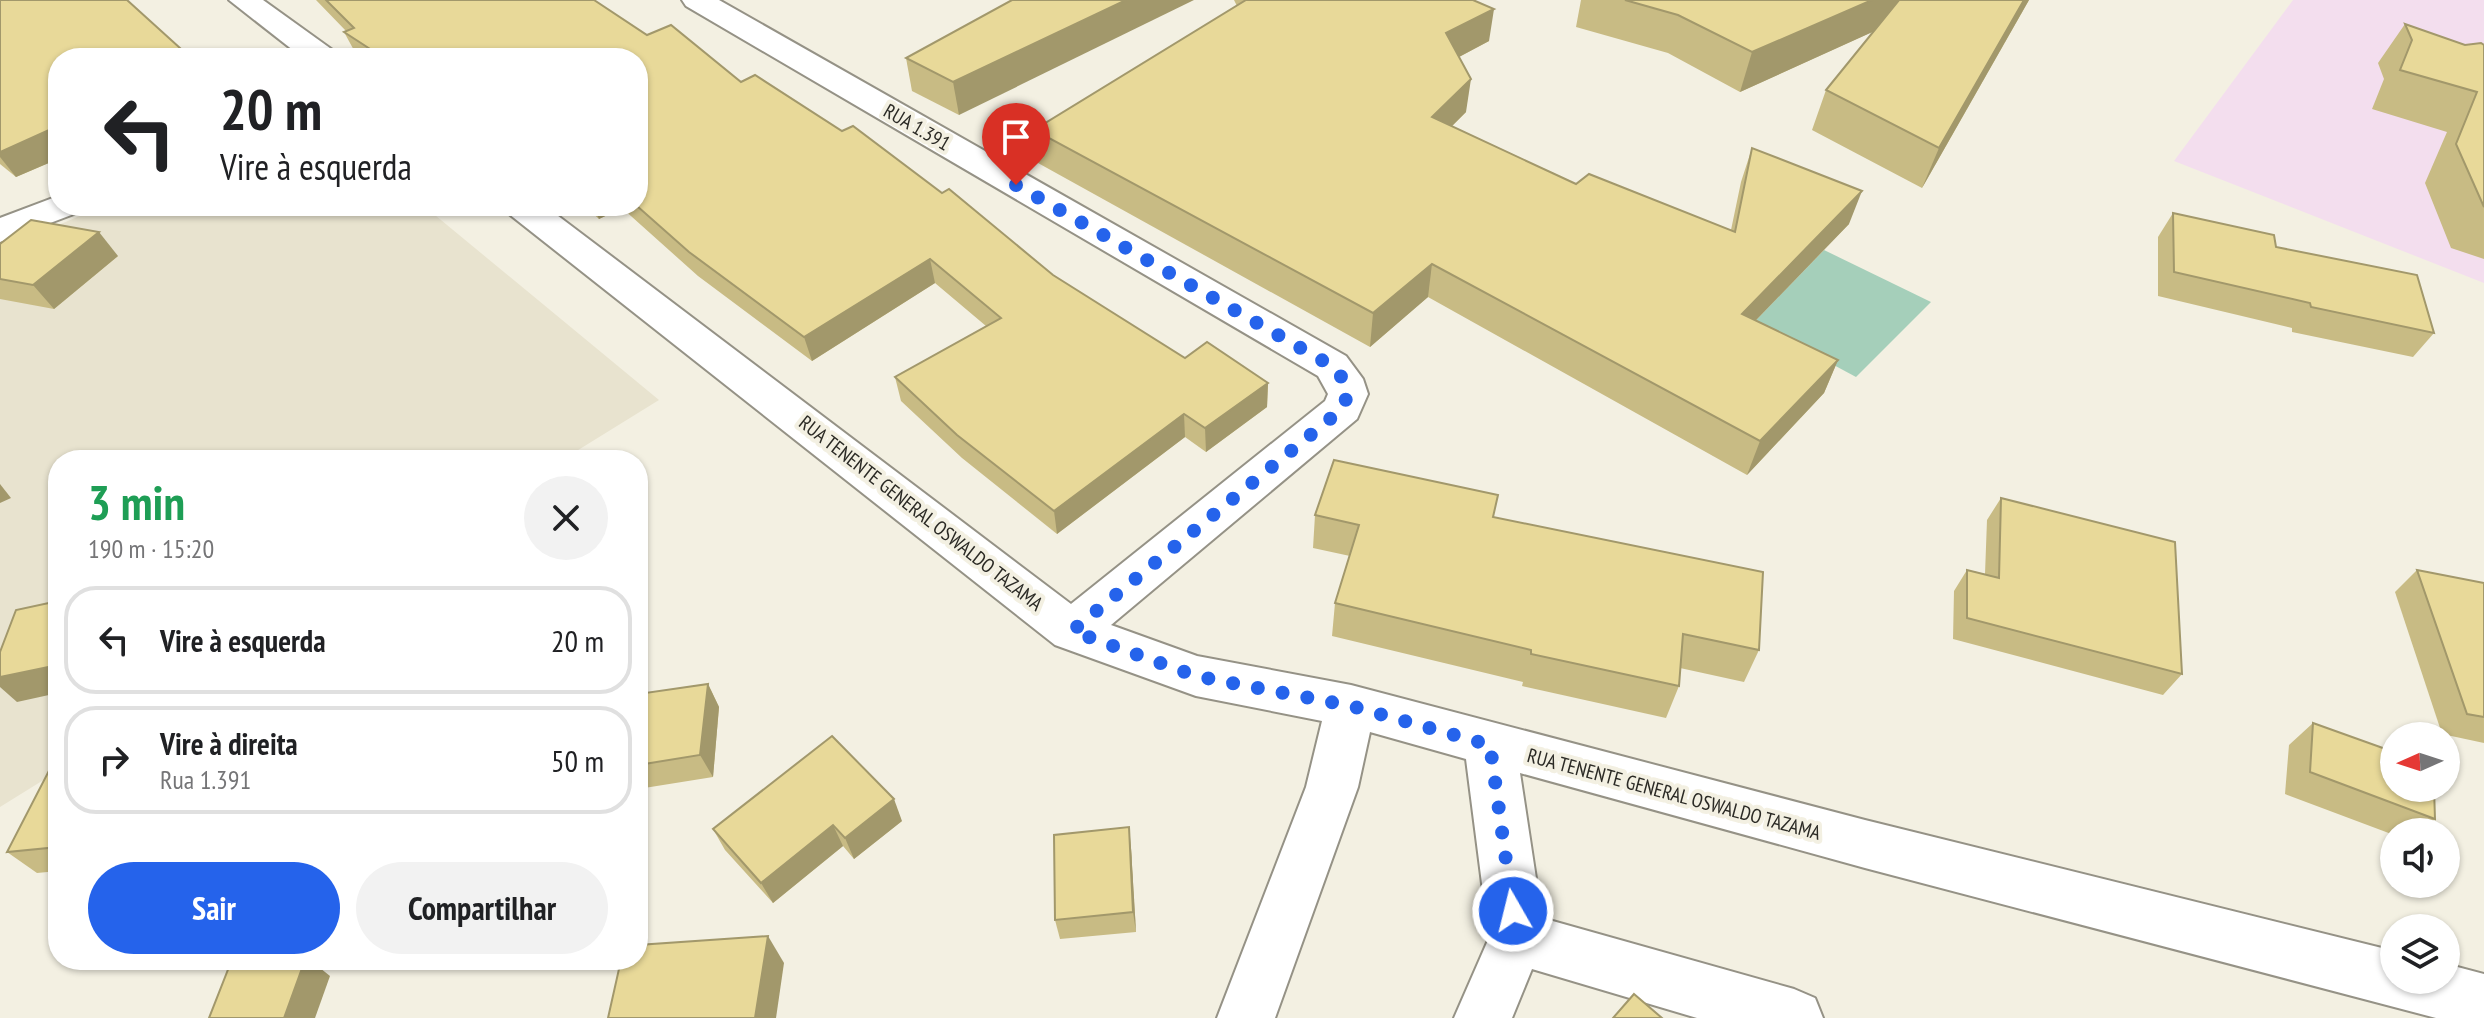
<!DOCTYPE html>
<html lang="pt">
<head>
<meta charset="utf-8">
<style>
  :root { --surface:#fff; --page:#f2f2f2; --text:#202124; --muted:#757577; --line:#e0e0e0; --accent:#2563eb }
  body { margin:0; font-family:"PT Sans Narrow",sans-serif; background:var(--page); color:var(--text); height:100vh; display:flex; flex-direction:column; font-size:30px; white-space:nowrap }
  * { box-sizing:border-box; margin:0 }
  p { font-size:26px; color:var(--muted) }
  .icon { flex:none; width:44px; height:44px; fill:none; stroke:currentColor; stroke-width:2; stroke-linecap:round; stroke-linejoin:round }
  .map { position:relative; flex:1; overflow:hidden }
  .sheet { position:absolute; left:48px; top:450px; width:600px; height:520px; display:flex; flex-direction:column; background:var(--surface); border-radius:32px; box-shadow:0 2px 6px #0004 }
  .sheet>* { flex:none }
  .hud { position:absolute; left:48px; top:48px; width:600px; height:168px; border-radius:32px; box-shadow:0 2px 6px #0004; background:#fff; color:var(--text); overflow:hidden }
  .needle { width:52px; rotate:267deg }
  .tools { position:absolute; left:2380px; top:722px; display:grid; gap:16px }
  .tools a { display:grid; place-items:center; width:80px; height:80px; border-radius:50%; background:var(--surface); box-shadow:0 2px 6px #0004; font-size:40px }
  .pin { position:absolute; display:grid; place-items:center; width:68px; height:68px; color:#fff; margin:-82px -34px; border-radius:50% 50% 50% 0; rotate:-45deg; box-shadow:0 0 8px #0007 }
  .pin .icon { rotate:45deg }
  .me { position:absolute; width:88px; margin:-44px; rotate:352deg; stroke-linejoin:round; filter:drop-shadow(0 0 6px #0008) }
  .turn { display:flex; align-items:center; gap:28px; height:168px; padding:0 40px; font-size:36px }
  .turn .icon { width:104px; height:104px; stroke-width:2.5 }
  .turn b { display:block; font-size:56px; line-height:68px }
  .round { display:grid; place-items:center; flex:none; width:84px; height:84px; border-radius:42px; background:var(--page) }
  .summary { display:flex; align-items:center; justify-content:space-between; height:136px; padding:0 40px }
  h1 { font-size:48px; font-weight:800; line-height:60px; color:#1e9e55 }
  .action { display:flex; gap:16px; margin-top:auto; padding:16px 40px }
  .action a { flex:1; height:92px; border-radius:48px; background:var(--accent); color:#fff; font-size:32px; font-weight:800; line-height:92px; text-align:center }
  .action a+a { background:var(--page); color:var(--text) }
  ul { padding:0; list-style:none }
  li { display:flex; align-items:center; gap:24px; height:108px; margin:0 16px 12px; padding:0 24px; border:4px solid var(--line); border-radius:32px }
  li div { flex:1 }
  li b { display:block; font-size:30px }
  li em { font-style:normal }
  .map>svg:first-child { display:block }
  .commercial { fill:#f3deee }
  .built { fill:#e8e3cf }
  .green { fill:#a5cfba }
  .lines { fill:none; stroke-linecap:round; stroke-linejoin:round }
  .minor-casing { stroke:#959286; stroke-width:4 }
  .minor { fill:#fff; fill-rule:evenodd }
  .wall { fill:#c8bb84 }
  .shaded-wall { fill:#a2986b }
  .building { fill:#e8d999; stroke:#a2986b; stroke-width:2 }
  .route { stroke:#2563eb; stroke-width:14; stroke-dasharray:0 25.2 }
  .labels { text-anchor:middle; dominant-baseline:central; stroke-width:8; stroke-linejoin:round; paint-order:stroke }
  .street-label { font-size:20px; fill:#2b2a25; stroke:#f3f0e2 }
</style>
</head>
<body>
<div class="map">
<svg width="2484" height="1018" viewBox="0 0 2484 1018">
  <rect width="100%" height="100%" fill="#f3f0e2"/>
  <polygon class="commercial" points="2293,0 2484,0 2484,283 2174,161"/>
  <polygon class="built" points="103,206 424,206 659,400 562,460 58,460 58,771 0,807 0,250"/>
  <polygon class="green" points="1824,250 1931,302 1856,377 1754,322"/>
  <g class="lines">
    <g class="minor-casing">
      <g id="minor">
        <polygon points="229,0 263,0 334,51 339,58 303,58"/>
        <polygon points="682,0 719,0 1346,356 1363,379 1368,394 1357,419 1111,625 1197,656 1351,685 1865,820 2394,951 2394,980 2446,980 2446,964 2484,974 2484,1018 2436,1018 1865,868 1520,773 1542,918 1794,989 1815,998 1823,1018 1697,1018 1532,969 1512,1018 1454,1018 1489,938 1466,759 1370,732 1358,787 1275,1018 1217,1018 1306,787 1322,721 1196,696 1055,645 509,214 504,206 545,206 1071,604 1325,401 1328,394 1318,376 686,6"/>
        <polygon points="58,196 58,206 79,206 74,214 0,242 0,218"/>
      </g>
    </g>
    <use href="#minor" class="minor"/>
  </g>
  <g class="wall">
    <polygon points="0,0 58,58 58,159 16,177 0,164"/>
    <polygon points="316,0 594,0 647,35 741,82 1185,358 1268,383 1267,407 1206,452 1185,437 1057,534 962,458 901,401 895,377 986,326 935,283 812,361 698,276 622,208 599,219 585,206 638,206 638,58 362,58 356,54 344,32 346,31"/>
    <polygon points="1012,0 959,115 912,91 906,58"/>
    <polygon points="1234,0 1473,0 1489,41 1459,57 1466,112 1452,126 1576,184 1731,230 1741,182 1752,148 1849,224 1756,320 1838,360 1824,393 1747,475 1428,297 1370,347 1038,163 1034,130 1237,6"/>
    <polygon points="1581,0 2029,0 1922,188 1812,130 1826,90 1874,31 1740,92 1668,53 1576,27"/>
    <polygon points="2405,24 2465,45 2484,45 2484,259 2451,248 2425,183 2447,132 2372,109 2384,79 2378,63"/>
    <polygon points="2173,213 2276,247 2434,333 2413,357 2292,332 2292,328 2158,296 2158,237"/>
    <polygon points="0,244 118,256 54,309 0,299"/>
    <polygon points="2001,498 2182,674 2163,695 1953,639 1954,591 1967,570 1985,574 1987,520"/>
    <polygon points="1315,515 1493,517 1759,650 1744,682 1680,668 1679,686 1666,718 1522,686 1523,682 1332,636 1335,603 1350,556 1313,548"/>
    <polygon points="2417,570 2484,583 2484,743 2442,734 2395,592"/>
    <polygon points="708,684 719,707 713,777 638,789 638,694"/>
    <polygon points="2313,723 2435,819 2417,832 2394,832 2394,835 2285,794 2289,745"/>
    <polygon points="58,760 58,871 37,873 7,852"/>
    <polygon points="902,821 854,859 843,846 773,903 725,850 713,829"/>
    <polygon points="1131,848 1136,932 1060,939 1055,920"/>
  </g>
  <g class="shaded-wall">
    <polygon points="1126,0 1194,0 959,115 953,82"/>
    <polygon points="1872,0 1907,0 1899,20 1740,92 1752,52"/>
    <polygon points="2024,0 2029,0 1922,188 1939,148"/>
    <polygon points="1494,9 1489,41 1442,66 1446,33"/>
    <polygon points="1471,79 1466,112 1428,150 1432,117"/>
    <polygon points="58,126 58,159 16,177 0,157 0,152"/>
    <polygon points="1862,191 1849,224 1730,347 1742,314"/>
    <polygon points="594,206 621,206 622,208 599,219"/>
    <polygon points="99,232 118,256 54,309 33,285"/>
    <polygon points="930,259 935,283 812,361 804,337"/>
    <polygon points="1432,264 1428,297 1370,347 1373,313"/>
    <polygon points="1838,360 1824,393 1747,475 1760,441"/>
    <polygon points="1268,383 1267,407 1206,452 1205,428"/>
    <polygon points="1184,414 1185,437 1057,534 1054,511"/>
    <polygon points="0,484 11,498 0,503"/>
    <polygon points="58,665 58,693 17,702 0,687 0,677"/>
    <polygon points="708,684 719,707 713,777 700,755"/>
    <polygon points="894,799 902,821 854,859 845,838"/>
    <polygon points="833,825 843,846 773,903 761,883"/>
    <polygon points="1129,827 1131,848 1136,932 1133,912"/>
    <polygon points="768,936 784,963 776,1018 755,1018"/>
    <polygon points="305,960 310,960 330,976 315,1018 284,1018"/>
  </g>
  <g class="building">
    <polygon points="0,0 127,0 191,58 58,58 58,126 0,152"/>
    <polygon points="326,0 594,0 647,35 671,25 741,82 755,75 842,131 853,126 942,193 949,189 1053,275 1185,358 1207,342 1268,383 1205,428 1184,414 1054,511 957,435 895,377 1001,318 930,259 804,337 689,252 637,206 638,206 638,58 384,58 344,32 354,28"/>
    <polygon points="1012,0 1126,0 953,82 906,58"/>
    <polygon points="1246,0 1473,0 1494,9 1446,33 1471,79 1432,117 1576,184 1589,174 1735,232 1752,148 1862,191 1742,314 1838,360 1760,441 1432,264 1373,313 1034,130"/>
    <polygon points="1625,0 1872,0 1752,52 1678,15"/>
    <polygon points="1899,0 2024,0 1939,148 1826,90"/>
    <polygon points="2405,24 2465,45 2481,43 2484,45 2484,207 2456,144 2477,92 2400,70 2412,40"/>
    <polygon points="2173,213 2274,235 2276,247 2417,275 2434,333 2311,307 2310,303 2174,272"/>
    <polygon points="31,220 99,232 33,285 0,279 0,244"/>
    <polygon points="1334,460 1498,495 1493,517 1763,572 1759,650 1683,634 1679,686 1531,654 1531,650 1335,603 1359,525 1315,515"/>
    <polygon points="2001,498 2175,542 2182,674 1967,618 1967,570 1999,578"/>
    <polygon points="2417,570 2484,583 2484,717 2467,714"/>
    <polygon points="58,601 58,665 0,677 0,652 16,610"/>
    <polygon points="708,684 700,755 638,765 638,694"/>
    <polygon points="2313,723 2394,752 2394,788 2434,788 2435,819 2310,772"/>
    <polygon points="832,736 894,799 845,838 833,825 761,883 713,829"/>
    <polygon points="58,760 58,847 7,852 54,761"/>
    <polygon points="1129,827 1133,912 1055,920 1054,835"/>
    <polygon points="768,936 755,1018 608,1018 621,960 638,960 638,945"/>
    <polygon points="263,960 305,960 284,1018 209,1018 231,962"/>
    <polygon points="1634,994 1662,1018 1613,1018"/>
  </g>
  <g class="lines">
    <polyline class="route" points="1016,185 1332,366 1343,379 1348,394 1342,409 1072,631 1196,676 1351,706 1490,745 1513,911"/>
  </g>
  <g class="labels">
    <g class="street-label">
      <text transform="translate(917 127) rotate(30)">RUA 1.391</text>
      <text transform="translate(921 513) rotate(38)">RUA TENENTE GENERAL OSWALDO TAZAMA</text>
      <text transform="translate(1674 794) rotate(15)">RUA TENENTE GENERAL OSWALDO TAZAMA</text>
    </g>
  </g>
</svg>
<div class="tools">
<a><svg class="needle" viewBox="-14 -14 28 28"><path d="M0-13l5 13h-10z" fill="#e53935"/><path d="M0 13l5-13h-10z" fill="#757577"/></svg></a>
<a><svg class="icon" aria-label="sound" viewBox="0 0 24 24"><path d="M4 9h4l5-4v14l-5-4H4zM17 9q2 3 0 6"/></svg></a>
<a><svg class="icon" aria-label="layers" viewBox="0 0 24 24"><path d="M12 4l9 5-9 5-9-5zM3 14l9 5 9-5"/></svg></a>
</div>
<div class="pin" style="left:1016px;top:185px;background:#d93025"><svg class="icon" aria-label="arrive" viewBox="0 0 24 24"><path d="M6 21V4h12l-3 4 3 4H6"/></svg></div>
<svg class="me" style="left:1513px;top:911px" viewBox="-20 -20 40 40"><circle r="17" fill="#2563eb" stroke="#fff" stroke-width="3"/><path d="M0-11L8 9 0 5-8 9z" fill="#fff"/></svg>
<div class="hud">
<div class="turn"><svg class="icon" aria-label="left" viewBox="0 0 24 24"><path d="M17 20v-9H6M10 6l-5 5 5 5"/></svg><div><b>20 m</b>Vire à esquerda</div></div>
</div>
<section class="sheet">
<div class="summary"><div><h1>3 min</h1><p>190 m · 15:20</p></div><a class="round"><svg class="icon" aria-label="close" viewBox="0 0 24 24"><path d="M6 6l12 12M18 6L6 18"/></svg></a></div>
<ul>
<li><svg class="icon" aria-label="left" viewBox="0 0 24 24"><path d="M17 20v-9H6M10 6l-5 5 5 5"/></svg><div><b>Vire à esquerda</b></div><em>20 m</em></li>
<li><svg class="icon" aria-label="right" viewBox="0 0 24 24"><path d="M7 20v-9h11M14 6l5 5-5 5"/></svg><div><b>Vire à direita</b><p>Rua 1.391</p></div><em>50 m</em></li>
</ul>
<div class="action"><a>Sair</a><a>Compartilhar</a></div>
</section>
</div>
</body>
</html>
